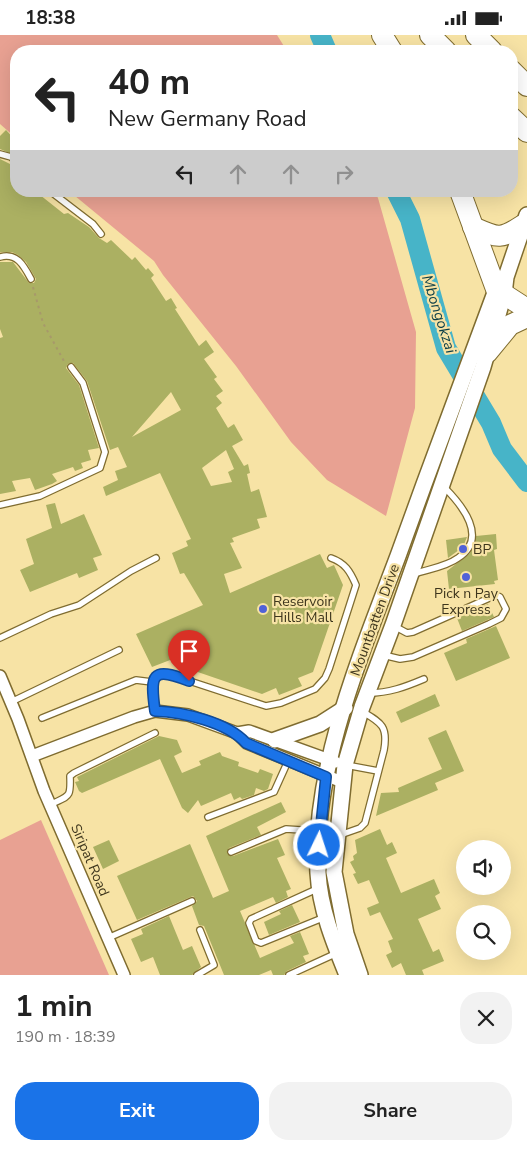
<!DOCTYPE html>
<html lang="en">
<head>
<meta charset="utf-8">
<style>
  :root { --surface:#fff; --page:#f2f2f2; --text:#222; --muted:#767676; --accent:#1a73e8 }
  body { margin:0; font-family:"Nunito Sans",sans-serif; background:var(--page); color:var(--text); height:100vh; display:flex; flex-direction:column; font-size:19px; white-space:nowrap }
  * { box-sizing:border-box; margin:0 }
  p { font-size:16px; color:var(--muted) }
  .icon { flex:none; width:28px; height:28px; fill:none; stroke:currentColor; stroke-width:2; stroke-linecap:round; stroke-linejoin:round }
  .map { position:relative; height:940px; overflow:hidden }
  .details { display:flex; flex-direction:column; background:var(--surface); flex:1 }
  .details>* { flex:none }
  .banner { position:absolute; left:10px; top:10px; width:508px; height:152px; border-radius:20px; box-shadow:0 5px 20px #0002; background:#fff; color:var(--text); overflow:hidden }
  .buttons { position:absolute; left:456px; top:805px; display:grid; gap:10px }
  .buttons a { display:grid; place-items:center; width:55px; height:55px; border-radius:50%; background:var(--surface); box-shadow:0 5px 20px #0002; font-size:25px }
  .pin { position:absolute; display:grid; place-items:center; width:42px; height:42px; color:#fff; margin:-51px -21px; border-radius:50% 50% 50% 0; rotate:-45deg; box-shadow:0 0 5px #0007 }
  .pin .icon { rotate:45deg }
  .me { position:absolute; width:55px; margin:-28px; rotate:4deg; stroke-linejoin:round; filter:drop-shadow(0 0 4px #0008) }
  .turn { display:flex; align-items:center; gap:18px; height:105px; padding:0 15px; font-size:22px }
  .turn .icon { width:65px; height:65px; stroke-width:2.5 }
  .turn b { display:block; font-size:35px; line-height:42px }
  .lanes { display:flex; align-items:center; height:48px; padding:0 15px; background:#0003; justify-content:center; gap:25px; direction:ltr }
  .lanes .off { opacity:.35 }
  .round { display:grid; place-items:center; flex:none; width:52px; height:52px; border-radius:20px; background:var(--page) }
  .summary { display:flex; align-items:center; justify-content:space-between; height:85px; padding:0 15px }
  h1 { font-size:30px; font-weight:700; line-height:38px }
  .button { display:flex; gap:10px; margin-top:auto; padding:10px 15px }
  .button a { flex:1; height:58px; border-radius:20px; background:var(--accent); color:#fff; font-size:20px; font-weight:700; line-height:58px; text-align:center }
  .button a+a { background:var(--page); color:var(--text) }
  .status { display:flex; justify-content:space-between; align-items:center; height:35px; padding:0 25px; background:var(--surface); direction:ltr }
  .status svg { height:14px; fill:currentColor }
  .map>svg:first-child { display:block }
  .green { fill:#e8a192 }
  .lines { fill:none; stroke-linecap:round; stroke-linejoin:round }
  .river { stroke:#47b4c8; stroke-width:20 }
  .building { fill:#abb062; fill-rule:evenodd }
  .lane-casing { stroke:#7f6c30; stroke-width:8 }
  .street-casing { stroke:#7f6c30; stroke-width:14 }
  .secondary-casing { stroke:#7f6c30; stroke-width:18 }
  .highway-casing { stroke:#7f6c30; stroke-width:22 }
  .path { stroke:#a7996a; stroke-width:2; stroke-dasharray:2.5 4; stroke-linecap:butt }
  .lane { stroke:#fff; stroke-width:5.5 }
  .street { stroke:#fff; stroke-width:11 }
  .secondary { stroke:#fff; stroke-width:15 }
  .highway { stroke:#fff; stroke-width:20 }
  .route-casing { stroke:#114b97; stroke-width:12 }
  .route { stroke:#1a73e8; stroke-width:9 }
  .poi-dot { fill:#5062d8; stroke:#f7e3a5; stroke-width:2 }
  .labels { text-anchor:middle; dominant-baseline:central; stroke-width:4.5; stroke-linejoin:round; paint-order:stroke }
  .poi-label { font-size:14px; fill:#3d351c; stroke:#f7e3a5; text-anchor:start }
  .street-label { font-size:14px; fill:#3d351c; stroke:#f7e3a5 }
  .water-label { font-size:15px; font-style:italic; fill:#0b3e47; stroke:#f7e3a5 }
</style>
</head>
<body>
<div class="status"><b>18:38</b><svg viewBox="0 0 49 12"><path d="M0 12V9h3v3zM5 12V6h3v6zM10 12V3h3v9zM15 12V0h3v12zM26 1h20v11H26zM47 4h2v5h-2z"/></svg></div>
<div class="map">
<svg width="527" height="940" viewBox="0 0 527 940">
  <rect width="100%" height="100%" fill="#f7e3a5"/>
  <g class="green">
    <polygon points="0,0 277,0 287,16 16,16 16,103 0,89"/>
    <polygon points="69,156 374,156 378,163 416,297 415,373 386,481 327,445 291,407 236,331 163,240 154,226"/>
    <polygon points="41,785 109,940 0,940 0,805"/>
  </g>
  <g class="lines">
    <g class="river">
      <polyline points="320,0 327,16"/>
      <polyline points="396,156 410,184 446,313 491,388 502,414 527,447"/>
    </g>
  </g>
  <g class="building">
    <polygon points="6,95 16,106 16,121 0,114 0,101"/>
    <path d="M0,124L16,132V156H35L64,179L68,178L89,192L99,203L107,208L111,205L132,225L135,222L146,235L148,233L154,240L151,243L166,266L171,263L177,273L175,274L199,311L206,305L214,317L204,324L217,342L214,344L223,356L216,361L222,368L216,373L228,393L234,389L243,405L232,411L244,431L248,429L250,438L247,439L251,457L259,454L267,482L257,484L260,493L232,503L234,507L230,508L242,533L224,539L230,558L320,519L327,533L334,530L343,550L313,637L298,643L302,651L279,660L276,653L262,659L189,634L183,620L152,632L136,599L203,570L184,538L180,539L172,518L188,511L186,506L191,504L160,438L106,461L103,452L118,445L115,436L127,432L118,412L110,415L87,346L73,328L68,329L66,333L79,350L99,413L88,415L91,425L81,428L83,433L75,436L73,432L52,439L57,446L52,449L35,455L30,443L12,446L16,456L0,459V303L3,302L0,294V227H13L29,248H34L36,244L26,227L18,220L12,217H0ZM171,357L181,375L132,402ZM226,415L234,434L228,437L232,447L211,451L202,433Z"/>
    <polygon points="55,468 61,489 84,479 102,520 93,523 98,535 79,543 77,538 30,557 20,535 34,529 26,504 52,493 46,470"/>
    <polygon points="496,499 497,514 494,515 498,545 494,546 495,549 449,554 447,536 470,518 476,501"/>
    <polygon points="467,502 463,512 448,523 446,505"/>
    <polygon points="488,569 494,582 462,596 457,583"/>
    <polygon points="496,591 510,623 456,646 444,618 467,608 466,604"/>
    <polygon points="435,659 440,671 401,688 396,677"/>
    <polygon points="446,695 464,736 435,748 438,755 376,781 381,758 399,757 398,753 442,734 428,703"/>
    <polygon points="159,701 177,705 182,717 174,721 182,738 201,730 199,726 220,717 222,721 239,727 238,731 258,738 260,734 273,739 268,754 264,756 256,753 254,760 242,764 240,762 234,765 231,758 201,771 198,765 188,778 182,773 160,724 82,758 79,756 75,747 79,746 77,742"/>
    <polygon points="281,767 286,777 257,792 261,800 229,813 227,818 233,821 278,804 285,820 277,823 291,854 286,856 288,862 276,868 273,862 240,876 260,923 294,908 290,901 300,897 309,919 303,921 306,927 287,936 284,940 273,940 271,935 259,940 224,940 204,891 199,890 192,871 197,866 193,861 137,885 117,841 190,809 213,863 229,856 206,801"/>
    <polygon points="380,794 387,810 392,807 397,818 386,823 401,858 434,844 440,858 435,861 441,874 418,884 433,917 439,914 444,926 422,935 424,940 406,940 401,928 392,933 386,920 392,917 388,906 393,904 380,877 370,881 367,873 379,868 369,845 358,849 353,839 356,838 350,827 354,825 353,821 357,818 355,805"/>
    <polygon points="109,805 119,826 103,834 93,812"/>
    <polygon points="292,870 300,887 269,900 264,887 281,879 279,876"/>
    <polygon points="169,881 183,915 192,911 201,932 192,940 160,940 153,922 141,927 131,904 143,899 141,894"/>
  </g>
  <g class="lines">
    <g class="lane-casing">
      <g id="lane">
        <polyline points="0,119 11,122 16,127"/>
        <polyline points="50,156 93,189 101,199"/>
        <path d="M0,222C17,217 24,231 31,244"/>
        <polyline points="0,470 40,461 100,433 105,417 83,348 71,332"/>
        <path d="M414,539C428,534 446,532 458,523C489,503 462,470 444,452"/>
        <polyline points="0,603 51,579 79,570 131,536 156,523"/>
        <polyline points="383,620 400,624 413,622 489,589 501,583 506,574 500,562 496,560 413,597 407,598 394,591"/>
        <path d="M369,658C389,658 405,652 424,644"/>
        <polyline points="11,667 119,615"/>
        <path d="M155,676L152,647L159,639L165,638L266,671L281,668L315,654L325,643L329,634L356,550C350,536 345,528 331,523"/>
        <polyline points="42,683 136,645 152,647"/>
        <polyline points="346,730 378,736"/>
        <path d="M50,770C69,760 71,764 70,741L74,738L155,698"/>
        <polyline points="208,782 274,757 288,726"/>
        <path d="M340,800L360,793L365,788L384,715C388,692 382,688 363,677"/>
        <polyline points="231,817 286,794 317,796"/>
        <polyline points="319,853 251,884 249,888 256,906 261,908 325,882"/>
        <polyline points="108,903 192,866"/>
        <polyline points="197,940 214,930 200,895"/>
        <polyline points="289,940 337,918"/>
      </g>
    </g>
    <g class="street-casing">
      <g id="street">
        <polyline points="0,641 18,684 44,756 124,940"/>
        <polyline points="237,698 249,696 335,727"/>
        <polyline points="32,721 134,682 155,676 188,680 237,698 247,708 342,747"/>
      </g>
    </g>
    <g class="secondary-casing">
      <g id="secondary">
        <polyline points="275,705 320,689 345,673"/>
        <path d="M347,940C334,908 320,874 318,838C312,734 362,617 398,521C430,432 463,343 496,255"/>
        <polyline points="360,940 346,899 334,837 345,730 362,672 393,590 483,332 504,259 506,242 527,180"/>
      </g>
    </g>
    <g class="highway-casing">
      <g id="highway">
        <polyline points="382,0 392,16"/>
        <polyline points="430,0 446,16"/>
        <polyline points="476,0 492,16"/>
        <polyline points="511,35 527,51"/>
        <polyline points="511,82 527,97"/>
        <polyline points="460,156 496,254 527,274"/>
        <path d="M473,192C498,203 500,205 523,190"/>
        <polyline points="487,318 510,290 527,282"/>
      </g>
    </g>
    <polyline class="path" points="33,252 43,288 65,328"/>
    <use href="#lane" class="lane"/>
    <use href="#street" class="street"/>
    <use href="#secondary" class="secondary"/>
    <use href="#highway" class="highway"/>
  </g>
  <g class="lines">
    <g class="route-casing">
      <path id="route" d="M189,646C151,631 150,640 155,676C183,677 227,687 246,708L326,742L319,810"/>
    </g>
    <use href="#route" class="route"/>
  </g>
  <g class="poi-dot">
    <circle cx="463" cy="514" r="5"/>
    <circle cx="466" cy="542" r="5"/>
    <circle cx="263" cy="574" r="5"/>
  </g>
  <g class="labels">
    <g class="poi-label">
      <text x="473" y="514">BP</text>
      <text x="466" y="558" text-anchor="middle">Pick n Pay<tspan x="466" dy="16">Express</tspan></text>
      <text x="273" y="566">Reservoir<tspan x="273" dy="16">Hills Mall</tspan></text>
    </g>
    <g class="street-label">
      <text transform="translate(375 585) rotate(-70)">Mountbatten Drive</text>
      <text transform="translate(90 825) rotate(67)">Siripat Road</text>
    </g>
    <g class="water-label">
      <text transform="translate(439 279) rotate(72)">Mbongokzai</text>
    </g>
  </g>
</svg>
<div class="buttons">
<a><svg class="icon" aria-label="sound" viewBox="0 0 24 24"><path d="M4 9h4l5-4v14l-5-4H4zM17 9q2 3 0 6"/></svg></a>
<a><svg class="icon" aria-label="search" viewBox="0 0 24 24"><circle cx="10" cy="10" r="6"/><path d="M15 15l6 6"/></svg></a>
</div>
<div class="pin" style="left:189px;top:646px;background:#d93025"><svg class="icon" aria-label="arrive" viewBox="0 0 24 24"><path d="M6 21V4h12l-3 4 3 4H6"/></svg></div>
<svg class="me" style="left:319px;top:810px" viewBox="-20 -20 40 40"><circle r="17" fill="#1a73e8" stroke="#fff" stroke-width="3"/><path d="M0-11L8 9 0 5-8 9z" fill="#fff"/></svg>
<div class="banner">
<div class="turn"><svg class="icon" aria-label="left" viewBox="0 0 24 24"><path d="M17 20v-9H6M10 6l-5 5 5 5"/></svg><div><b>40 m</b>New Germany Road</div></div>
<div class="lanes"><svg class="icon" aria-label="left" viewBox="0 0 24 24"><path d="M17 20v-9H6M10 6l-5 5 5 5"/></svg><svg class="icon off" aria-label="ahead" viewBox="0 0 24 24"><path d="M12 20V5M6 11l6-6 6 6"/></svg><svg class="icon off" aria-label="ahead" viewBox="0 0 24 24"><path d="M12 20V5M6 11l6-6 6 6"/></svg><svg class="icon off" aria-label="right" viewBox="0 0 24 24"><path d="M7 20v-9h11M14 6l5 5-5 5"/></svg></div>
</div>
</div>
<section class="details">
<div class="summary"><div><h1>1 min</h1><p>190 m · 18:39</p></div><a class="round"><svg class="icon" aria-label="close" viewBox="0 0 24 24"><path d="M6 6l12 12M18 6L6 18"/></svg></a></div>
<div class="button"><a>Exit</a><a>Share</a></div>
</section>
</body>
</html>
